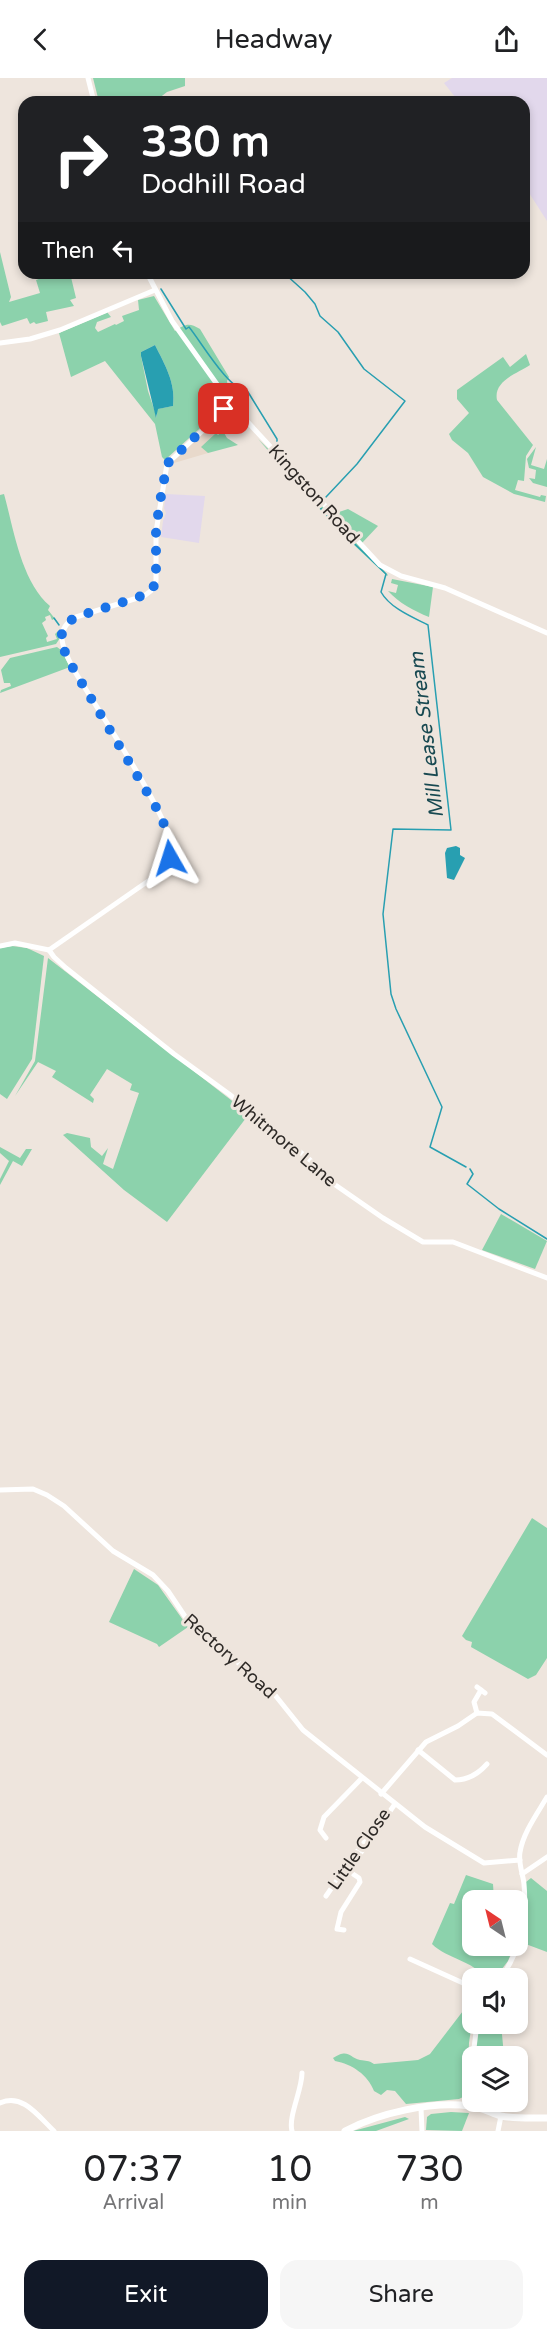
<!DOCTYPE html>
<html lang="en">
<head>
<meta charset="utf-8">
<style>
  :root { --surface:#fff; --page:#f6f6f6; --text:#202124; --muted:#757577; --accent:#111827 }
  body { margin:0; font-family:"Varela Round",sans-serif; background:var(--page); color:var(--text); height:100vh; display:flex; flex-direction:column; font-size:22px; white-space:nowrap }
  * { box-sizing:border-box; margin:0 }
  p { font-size:20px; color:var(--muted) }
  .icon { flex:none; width:33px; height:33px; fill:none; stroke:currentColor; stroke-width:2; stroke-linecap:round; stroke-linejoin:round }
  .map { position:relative; height:2053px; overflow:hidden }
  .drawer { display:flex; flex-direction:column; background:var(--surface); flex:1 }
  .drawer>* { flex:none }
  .banner { position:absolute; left:18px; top:18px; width:512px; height:183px; border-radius:18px; box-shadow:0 3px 9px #0003; background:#202124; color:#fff; overflow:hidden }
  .needle { width:39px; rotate:325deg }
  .tools { position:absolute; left:462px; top:1812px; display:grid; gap:12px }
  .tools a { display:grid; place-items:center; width:66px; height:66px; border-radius:12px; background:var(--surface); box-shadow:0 3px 9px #0003; font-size:30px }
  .pin { position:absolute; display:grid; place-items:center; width:51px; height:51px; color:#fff; margin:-26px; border-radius:12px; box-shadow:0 3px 9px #0006 }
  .me { position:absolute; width:66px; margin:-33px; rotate:354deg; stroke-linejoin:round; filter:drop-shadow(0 0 4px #0008) }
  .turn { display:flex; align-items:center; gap:21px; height:126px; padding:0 24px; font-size:27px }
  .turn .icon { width:78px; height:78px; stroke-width:2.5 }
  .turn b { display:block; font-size:42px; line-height:51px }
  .then { display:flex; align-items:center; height:57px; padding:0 24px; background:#0003; gap:12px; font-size:22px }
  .eta { display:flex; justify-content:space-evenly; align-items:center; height:102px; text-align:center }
  .eta b { font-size:36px; font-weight:600; line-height:42px }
  .action { display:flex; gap:12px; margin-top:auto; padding:12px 24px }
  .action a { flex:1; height:69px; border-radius:18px; background:var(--accent); color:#fff; font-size:24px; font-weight:600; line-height:69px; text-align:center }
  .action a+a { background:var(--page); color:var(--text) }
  header { display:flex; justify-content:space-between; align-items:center; height:78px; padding:0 24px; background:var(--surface); font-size:27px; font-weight:600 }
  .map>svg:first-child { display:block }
  .built { fill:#e8d9cb }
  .industrial { fill:#e2d8ec }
  .green { fill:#8cd2ac; fill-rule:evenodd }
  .water { fill:#289fb1 }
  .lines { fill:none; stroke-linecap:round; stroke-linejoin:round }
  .stream { stroke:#289fb1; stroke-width:1.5 }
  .minor { stroke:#fff; stroke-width:5 }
  .major { stroke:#fff; stroke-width:7 }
  .route { stroke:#1a73e8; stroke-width:10; stroke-dasharray:0 18 }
  .labels { text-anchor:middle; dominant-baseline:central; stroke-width:6; stroke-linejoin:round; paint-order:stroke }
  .street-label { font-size:18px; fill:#2e2a27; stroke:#eee5dd }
  .water-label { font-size:20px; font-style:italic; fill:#184951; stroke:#eee5dd }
</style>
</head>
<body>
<header><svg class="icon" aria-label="back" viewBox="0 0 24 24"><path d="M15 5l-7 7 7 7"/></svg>Headway<svg class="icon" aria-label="share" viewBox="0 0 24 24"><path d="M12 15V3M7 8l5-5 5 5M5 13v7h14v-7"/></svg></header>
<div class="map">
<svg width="547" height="2053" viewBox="0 0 547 2053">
  <rect width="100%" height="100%" fill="#eee5dd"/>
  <polygon class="built" points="212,348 216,355 202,369 208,375 174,385 173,382"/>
  <g class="industrial">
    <polygon points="452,0 547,0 547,143 524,107 524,24 459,24 444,5"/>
    <polygon points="166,416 205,418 199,465 161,459 163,443 166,435 164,430"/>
  </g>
  <g class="green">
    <polygon points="93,0 185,0 185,8 167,14 158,21 99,24"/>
    <polygon points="0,174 11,219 9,224 40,215 36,202 56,195 70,195 76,220 70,222 74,228 46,234 48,243 36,246 34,244 30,246 27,240 2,248 0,244"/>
    <path d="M154,218L175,253C185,246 189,244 200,251L229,299L227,303L229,317L222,320L223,325L220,332L165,382L162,379L155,346L105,283L71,299L59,255L113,232L107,234L111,239L97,244L95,250L98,254L115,246L116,247L124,243L122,238L139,232L138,222ZM155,267C165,287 176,305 173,328L157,331V340L148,313L141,278V274Z"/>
    <path d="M526,276L530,287C518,295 493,303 497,322L533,367L526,378L524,403L518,402L515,412L540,419L541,417L546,418L545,424L514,416L483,399L468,375L452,362L449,356L469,335L457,321V312L503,279L510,289Z"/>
    <polygon points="223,353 227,360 238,367 208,375 201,369 216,355 218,357"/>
    <path d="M258,361C304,404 343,453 388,497L387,498L338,452Z"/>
    <polygon points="536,369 531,387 544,391 547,381 547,409 533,405 529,400 535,401 536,392 529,390 527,381"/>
    <path d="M4,416C14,452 21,503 50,528L48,532L60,547L54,541L52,542L50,537L45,539L46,542L42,545L48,558L46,560L47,564L57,561L55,556L60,551V560L56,566L0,579V417Z"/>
    <polygon points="348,431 378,448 362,465 336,435"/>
    <path d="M392,501L433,509L429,539C414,533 399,525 388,513L396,515L398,507L391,505Z"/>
    <polygon points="57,569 61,572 70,589 0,615 1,612 11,608 10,605 4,605 1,592 10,580"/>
    <polygon points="12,868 27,870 44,878 32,981 7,1021 0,1016 0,870"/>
    <polygon points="48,880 249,1036 167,1144 124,1112 63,1057 67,1055 90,1060 91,1069 102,1078 108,1070 103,1086 113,1091 139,1015 130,1012 132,1006 107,991 90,1017 94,1021 93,1025 52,999 56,993 38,984 15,1018 35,983"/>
    <polygon points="0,1069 20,1080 26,1071 32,1071 22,1088 13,1083 0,1107 0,1101 9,1083 0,1075"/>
    <polygon points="501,1136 547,1163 535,1191 482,1172"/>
    <polygon points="532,1440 547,1450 547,1580 536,1597 528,1601 471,1569 472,1564 466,1562 462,1558"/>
    <polygon points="134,1491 158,1507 188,1549 159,1569 157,1566 109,1544"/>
    <path d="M466,1797L493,1806L494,1822H472V1868H514L508,1883L495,1900H485C474,1883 447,1881 432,1866L450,1825L454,1826Z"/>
    <polygon points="531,1800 547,1813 547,1874 523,1865 526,1854 526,1804"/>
    <path d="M463,1933L472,1937C473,1946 470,1955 469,1965C468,1982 471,2002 465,2018L459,2021L406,2026L395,2013L387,2012L381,2017L374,2013C368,1997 352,1986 335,1983L333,1980C348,1970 349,1979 360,1982C366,1983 368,1982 374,1986L418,1982L430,1976Z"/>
    <polygon points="479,1946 501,1946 504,1978 474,1978"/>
    <polygon points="451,2034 469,2035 462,2053 426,2052 427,2039 431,2036"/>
    <polygon points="405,2039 409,2041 376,2053 353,2053"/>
  </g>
  <g class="water">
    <path d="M155,267C165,287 176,305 173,328L158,331L156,340L141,278V274Z"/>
    <polygon points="456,768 460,770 460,777 465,780 454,802 447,800 445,775 447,770"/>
  </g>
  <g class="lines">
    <g class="stream">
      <polyline points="284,195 305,214 315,226 320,238 338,254 364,291 405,323 357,386 326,419"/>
      <path d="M161,211L186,251L189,249C202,265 228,311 248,314L277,361V368"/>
      <path d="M275,378L337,449L386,496L381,514C390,530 412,539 428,547L451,752L393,751L383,836L391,916L396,931L442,1029L430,1069L466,1089"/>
      <polyline points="54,540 59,547"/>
      <polyline points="470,1091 473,1096 467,1106 499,1131 547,1161"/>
    </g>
    <g class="minor">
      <polyline points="88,0 94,24"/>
      <polyline points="147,195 172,243 231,326 380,487 401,498 445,510 547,555"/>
      <polyline points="0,265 30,261 60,252 155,212"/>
      <polyline points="0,868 15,865 49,872"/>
      <path d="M49,872L154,799C163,792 171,784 172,773C174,743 93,625 74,592C64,573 52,552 76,539L144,518L152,512L156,503V454L167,386L231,326"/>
      <polyline points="49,872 54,879 66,890 174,976 229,1016 310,1082 334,1106 383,1140 423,1164 453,1164 547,1200"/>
      <polyline points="0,1412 33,1411 47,1417 64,1428 113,1473 153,1497 168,1513 188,1543 271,1612 303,1652 425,1749 484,1785 520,1782"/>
      <polyline points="477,1609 485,1615"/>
      <polyline points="477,1635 474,1624 481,1612"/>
      <path d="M418,1672L455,1702C468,1702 479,1695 487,1686"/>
      <polyline points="381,1716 426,1664 458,1648 477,1635 492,1636 547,1677"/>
      <polyline points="326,1760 320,1752 324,1739 362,1700"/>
      <polyline points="522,1796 547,1779"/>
      <polyline points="326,1818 375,1748"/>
      <polyline points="344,1852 337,1851 341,1834 360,1804 359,1800 350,1794 350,1790 395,1726"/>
      <polyline points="410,1881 463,1905 472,1916"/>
      <path d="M501,1900C520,1873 527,1840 524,1806C523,1796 518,1785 520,1774C523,1755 537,1736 547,1719"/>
      <polyline points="473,1978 477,1946"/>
      <path d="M0,2025C23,2015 38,2038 54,2053"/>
      <polyline points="472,2028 472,1987"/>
      <polyline points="421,2030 422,2053"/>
      <path d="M292,2053C288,2039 302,2012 302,1995"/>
      <polyline points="498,2053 501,2038"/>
    </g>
    <path class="major" d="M345,2053C379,2035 431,2023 470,2028C481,2029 491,2035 501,2038C516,2041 532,2040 547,2040"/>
  </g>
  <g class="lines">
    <path class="route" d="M170,780V762L160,736L74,592C64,573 51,553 76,539L139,519L152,512L156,503V454L159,429L167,386L224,331"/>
  </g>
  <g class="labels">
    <g class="street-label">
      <text transform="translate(314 416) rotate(48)">Kingston Road</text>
      <text transform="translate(284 1063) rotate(40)">Whitmore Lane</text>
      <text transform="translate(230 1578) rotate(42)">Rectory Road</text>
      <text transform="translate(359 1771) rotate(-55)">Little Close</text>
    </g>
    <g class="water-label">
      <text transform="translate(427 657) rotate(-97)">Mill Lease Stream</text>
    </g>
  </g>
</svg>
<div class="tools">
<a><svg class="needle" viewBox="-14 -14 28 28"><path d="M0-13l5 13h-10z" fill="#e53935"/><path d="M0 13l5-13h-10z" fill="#757577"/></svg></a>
<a><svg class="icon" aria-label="sound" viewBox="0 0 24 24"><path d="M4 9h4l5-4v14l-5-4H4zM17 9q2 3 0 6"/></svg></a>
<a><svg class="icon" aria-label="layers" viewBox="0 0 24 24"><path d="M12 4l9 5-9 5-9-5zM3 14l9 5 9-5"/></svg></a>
</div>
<div class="pin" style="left:224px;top:331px;background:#d93025"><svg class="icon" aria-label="arrive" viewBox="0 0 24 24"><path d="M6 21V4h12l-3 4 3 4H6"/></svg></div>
<svg class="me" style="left:170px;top:780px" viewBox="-20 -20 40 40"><path d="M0-17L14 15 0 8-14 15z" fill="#1a73e8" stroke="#fff" stroke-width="4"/></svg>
<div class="banner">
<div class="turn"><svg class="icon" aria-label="right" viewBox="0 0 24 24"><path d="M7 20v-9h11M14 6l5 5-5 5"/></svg><div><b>330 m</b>Dodhill Road</div></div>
<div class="then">Then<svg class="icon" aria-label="left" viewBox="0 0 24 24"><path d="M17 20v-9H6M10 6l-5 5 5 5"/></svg></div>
</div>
</div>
<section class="drawer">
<div class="eta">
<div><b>07:37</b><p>Arrival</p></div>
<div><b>10</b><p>min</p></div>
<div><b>730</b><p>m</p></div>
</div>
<div class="action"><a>Exit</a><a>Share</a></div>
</section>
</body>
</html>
